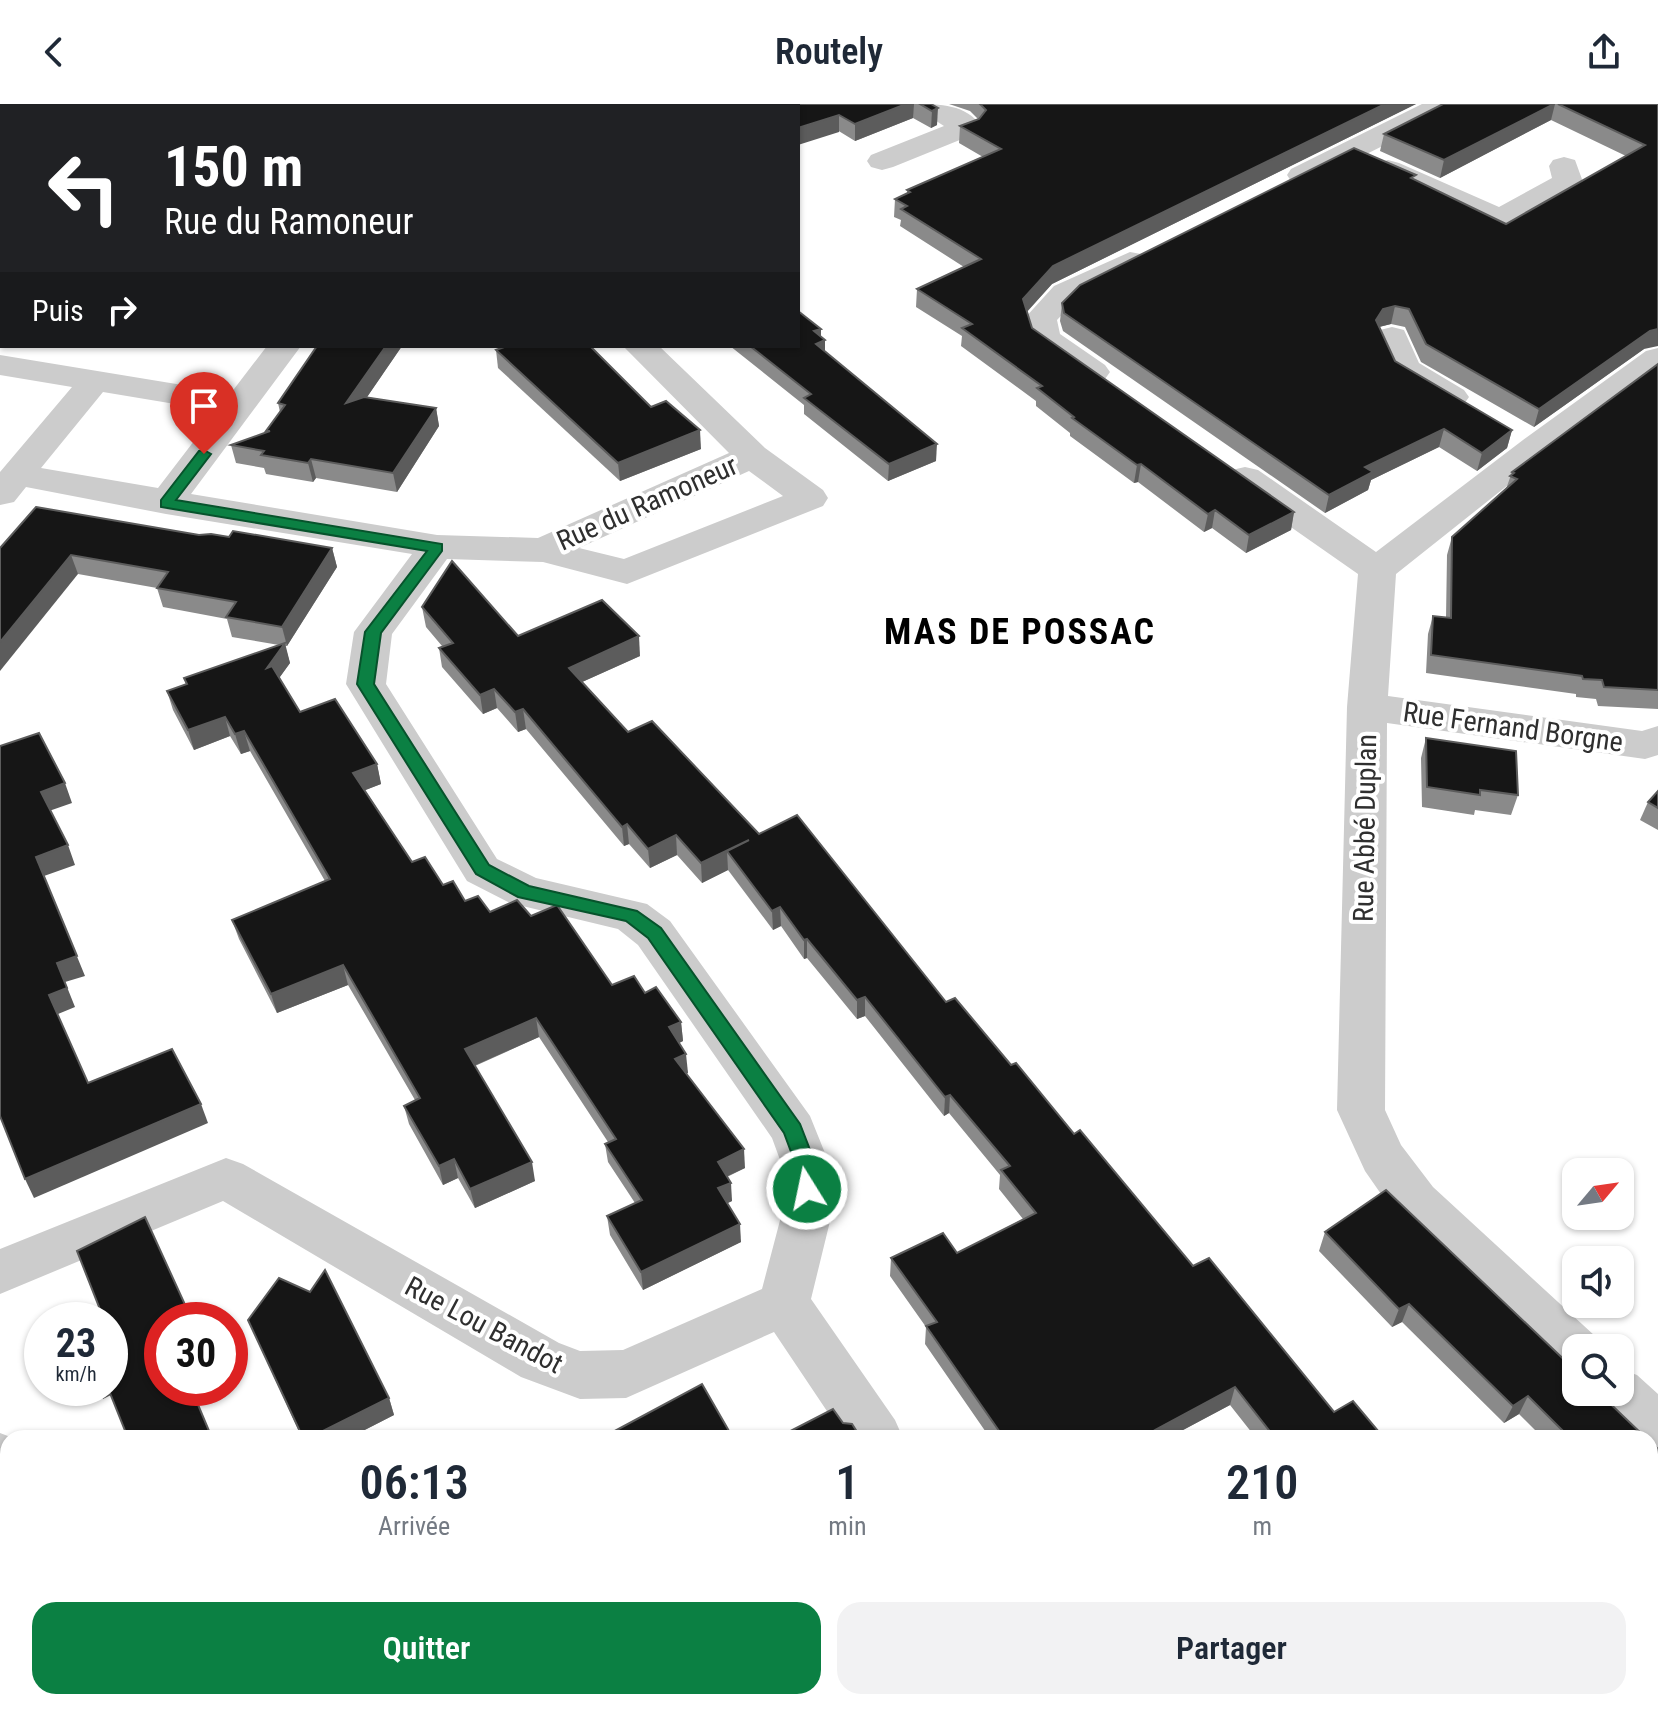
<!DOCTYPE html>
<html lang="fr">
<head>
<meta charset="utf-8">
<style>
  :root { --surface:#fff; --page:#f2f2f3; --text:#1f2937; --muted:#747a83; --accent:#0b8043 }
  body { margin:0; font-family:"Roboto Condensed",sans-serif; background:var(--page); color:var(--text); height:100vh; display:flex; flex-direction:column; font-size:30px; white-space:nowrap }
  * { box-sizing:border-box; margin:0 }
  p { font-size:26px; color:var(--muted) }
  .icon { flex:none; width:44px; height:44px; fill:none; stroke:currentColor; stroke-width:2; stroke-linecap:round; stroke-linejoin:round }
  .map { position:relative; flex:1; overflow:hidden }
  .side { position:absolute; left:0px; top:1326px; width:1658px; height:280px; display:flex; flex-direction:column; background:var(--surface); border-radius:24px 24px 0 0; box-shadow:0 2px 6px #0004 }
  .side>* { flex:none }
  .top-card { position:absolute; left:0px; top:0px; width:800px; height:244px; box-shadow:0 2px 6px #0004; background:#202124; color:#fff; overflow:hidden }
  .needle { width:52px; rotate:61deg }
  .fabs { position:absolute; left:1562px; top:1054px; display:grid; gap:16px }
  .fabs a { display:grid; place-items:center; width:72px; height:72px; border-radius:16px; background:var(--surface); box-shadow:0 2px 6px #0004; font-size:40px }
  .speed { position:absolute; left:24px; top:1198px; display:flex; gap:16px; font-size:40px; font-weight:700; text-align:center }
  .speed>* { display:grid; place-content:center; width:104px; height:104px; border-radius:50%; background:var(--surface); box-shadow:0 2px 6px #0004; line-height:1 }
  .speed small { font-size:20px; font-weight:400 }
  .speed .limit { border:12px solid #d22; background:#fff; color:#111 }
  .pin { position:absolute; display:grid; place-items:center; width:68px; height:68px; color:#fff; margin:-82px -34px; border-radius:50% 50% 50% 0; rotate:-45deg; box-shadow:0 0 8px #0007 }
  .pin .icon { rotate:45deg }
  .me { position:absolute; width:88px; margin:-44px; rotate:350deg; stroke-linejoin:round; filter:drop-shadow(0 0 6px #0008) }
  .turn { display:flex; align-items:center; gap:28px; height:168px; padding:0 32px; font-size:36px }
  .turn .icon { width:104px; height:104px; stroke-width:2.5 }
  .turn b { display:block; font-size:56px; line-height:68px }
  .then { display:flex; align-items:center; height:76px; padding:0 32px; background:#0003; gap:16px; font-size:30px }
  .eta { display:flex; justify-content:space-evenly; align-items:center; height:136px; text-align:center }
  .eta b { font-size:48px; font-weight:600; line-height:56px }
  .action { display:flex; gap:16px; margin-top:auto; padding:16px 32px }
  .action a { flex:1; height:92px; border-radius:24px; background:var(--accent); color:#fff; font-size:32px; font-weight:600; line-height:92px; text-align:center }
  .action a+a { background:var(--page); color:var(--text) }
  header { display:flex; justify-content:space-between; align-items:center; height:104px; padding:0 32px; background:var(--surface); font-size:36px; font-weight:600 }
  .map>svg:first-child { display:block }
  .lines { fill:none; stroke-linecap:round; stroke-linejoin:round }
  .service { fill:#ccc; fill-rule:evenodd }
  .minor { fill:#ccc; fill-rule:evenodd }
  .wall { fill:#8a8a8a }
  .shaded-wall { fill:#5c5c5c }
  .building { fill:#161616; stroke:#5c5c5c; stroke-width:2 }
  .route { fill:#0b8043; stroke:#07532c; stroke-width:2 }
  .labels { text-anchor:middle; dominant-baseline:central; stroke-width:8; stroke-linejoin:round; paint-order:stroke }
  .street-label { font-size:28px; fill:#2f2f2f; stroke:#fff }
  .district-label { font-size:36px; font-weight:bold; letter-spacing:2px; fill:#000; stroke:#fff }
</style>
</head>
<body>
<header><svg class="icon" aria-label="back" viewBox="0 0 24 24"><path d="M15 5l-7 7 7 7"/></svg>Routely<svg class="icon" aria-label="share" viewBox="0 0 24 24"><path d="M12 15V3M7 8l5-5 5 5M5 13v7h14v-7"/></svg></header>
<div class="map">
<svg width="1658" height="1606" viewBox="0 0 1658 1606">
  <rect width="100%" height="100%" fill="#fff"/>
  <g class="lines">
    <rect class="service" x="0" y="6" width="2" height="9"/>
    <g class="minor">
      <path d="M915,0C940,0 966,0 982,23L977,29L893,63L882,66L871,63L867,57L871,51L944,22L919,6Z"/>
      <polygon points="1422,0 1458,0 1454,6 1313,77 1302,80 1291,77 1287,71 1291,65"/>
      <polygon points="1564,53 1575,56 1583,78 1579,84 1511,122 1500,124 1377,71 1373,65 1377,59 1388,56 1399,59 1499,103 1552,74 1549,62 1553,56"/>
      <polygon points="1130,148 1141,150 1146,157 1141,164 1076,196 1057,216 1060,230 1105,261 1110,268 1105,275 1093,278 1081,275 1033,241 1024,215 1054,182"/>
      <polygon points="1392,223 1404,226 1419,259 1464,286 1469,293 1464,300 1452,303 1440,300 1392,272 1375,233 1380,226"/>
      <path d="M267,242H301L191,390L437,431L538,434L729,349L623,242H659L765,344L823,386L828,394L823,402L627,480L543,458L447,455L392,530L386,580L497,755L536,774L647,800L670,817L810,1012L831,1064L833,1105L811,1195L895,1316L903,1334H845L774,1228L626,1294L580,1295L521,1273L223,1097L0,1190V1145L226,1054L243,1060L559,1239L580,1247L623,1246L762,1185L783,1105V1064L772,1034L638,841L618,825L510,799L467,777L346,580L354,528L412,450L166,410L26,383L14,398L0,401V368L72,283L0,271V251L231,289ZM103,288L217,307L158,384L41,364ZM749,367L783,392L624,455L579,444Z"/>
      <polygon points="1658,244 1658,270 1547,350 1396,470 1388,592 1642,627 1658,622 1658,651 1645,655 1387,619 1385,1006 1401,1041 1433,1083 1595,1232 1600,1244 1576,1244 1576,1271 1557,1264 1397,1113 1365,1067 1337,1006 1347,603 1358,470 1232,382 1227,374 1232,366 1245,363 1258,366 1376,448 1523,336 1646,247"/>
      <polygon points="1620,1265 1637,1271 1658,1290 1658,1350 1650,1347 1650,1334 1630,1334 1599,1305 1591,1288 1620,1288"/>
      <polygon points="0,1329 13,1334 8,1334 8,1401 0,1398"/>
      <polygon points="59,1598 119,1598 122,1606 62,1606"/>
      <polygon points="1026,1598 1088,1598 1092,1606 1030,1606"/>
    </g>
  </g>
  <g class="wall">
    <polygon points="711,0 931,0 937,21 931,24 913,14 855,37 798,2 714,2"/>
    <polygon points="949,0 1416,0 1052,180 1027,208 1032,224 1294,408 1291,426 1246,449 1212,424 1204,428 1138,378 1134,379 1070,332 1070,329 1036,302 1036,297 961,242 962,232 916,203 917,185 964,163 900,122 901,116 894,113 895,95 907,90 907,86 983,53 959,39 960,22 978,15 970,7"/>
    <polygon points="1443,0 1658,0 1644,245 1534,323 1421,258 1405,223 1391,220 1379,223 1395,257 1512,326 1507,344 1477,367 1439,343 1371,376 1368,386 1325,409 1063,227 1060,217 1062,199 1415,76 1506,120 1626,52 1551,16 1440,74 1380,47 1384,30"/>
    <polygon points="0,30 2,31 2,189 0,189"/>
    <polygon points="821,233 825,236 825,248 936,357 888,377 804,310 804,301 730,242 798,242"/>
    <polygon points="317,242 402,242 367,293 436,304 439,322 397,388 316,374 313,378 266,370 264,364 236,359 231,341 267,328 266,327 280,308 278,299"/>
    <polygon points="496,246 651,303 701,345 620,377 498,264"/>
    <polygon points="1658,260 1658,605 1598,602 1596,595 1576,593 1576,590 1426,569 1428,530 1433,512 1446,514 1447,451 1452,433 1506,385 1512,368"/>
    <polygon points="199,431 332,444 337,463 287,542 285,542 290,559 279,574 300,608 377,660 381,680 365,686 412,758 465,797 490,808 531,812 612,881 645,889 681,918 683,937 679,939 688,969 686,970 745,1064 727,1073 732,1097 727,1099 741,1138 643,1186 610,1131 607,1112 635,1099 608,1058 605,1040 608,1038 539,933 475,962 535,1077 475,1104 458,1074 443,1081 409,1020 404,1002 415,996 348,881 277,909 239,835 232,816 325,777 250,647 241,650 230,632 194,646 173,606 167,587 186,580 184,574 279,541 232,533 227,515 163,503 157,484 78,470 0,444"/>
    <polygon points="422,503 518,532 640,552 582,578 628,628 759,730 946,898 1011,961 1193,1162 1334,1308 1384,1334 1256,1334 1230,1301 1168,1334 990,1334 925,1240 926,1223 890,1172 891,1154 957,1149 1023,1115 999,1085 1000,1071 949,1009 944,1012 865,912 857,915 807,854 804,855 781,822 773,826 728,766 702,779 677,751 650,764 629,740 624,742 526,625 518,628 497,604 483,610 442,563 439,544 442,542 426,523"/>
    <polygon points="1426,634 1518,691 1511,711 1475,706 1474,711 1422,703 1421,654"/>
    <polygon points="1658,687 1658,726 1640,716 1648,698"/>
    <polygon points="1325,1128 1646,1334 1543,1334 1519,1310 1504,1319 1402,1218 1392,1223 1319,1147"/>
    <polygon points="248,1216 389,1294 394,1311 349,1334 302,1334"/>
    <polygon points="1658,1427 1658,1457 1650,1449 1650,1438"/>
    <polygon points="791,1598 929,1598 916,1606 795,1606"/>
    <polygon points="1530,1598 1650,1598 1658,1606 1538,1606"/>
  </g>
  <g class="shaded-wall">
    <polygon points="331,0 344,0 342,2 329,2"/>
    <polygon points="608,0 622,0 620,2 606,2"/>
    <polygon points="906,0 914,0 913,14 855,37 855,20"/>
    <polygon points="1385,0 1416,0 1052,180 1022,213 1023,195 1053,162"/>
    <polygon points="1554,0 1555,0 1551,16 1440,74 1444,56"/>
    <polygon points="938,4 937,21 931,24 932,7"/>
    <polygon points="839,11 839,28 798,41 798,24"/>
    <polygon points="1395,202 1391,220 1379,223 1376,216 1383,205"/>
    <polygon points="821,225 821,238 825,236 825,253 816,257 814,227"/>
    <polygon points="1658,225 1658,242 1644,245 1534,323 1539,305 1650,227"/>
    <polygon points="386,242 402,242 350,318 346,299"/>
    <polygon points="436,304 439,322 397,388 393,369"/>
    <polygon points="1444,325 1439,343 1371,376 1368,386 1325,409 1329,391 1365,363"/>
    <polygon points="700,326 701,345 620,377 618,359"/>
    <polygon points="1512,326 1507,344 1477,367 1482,349"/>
    <polygon points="937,340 936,357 888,377 889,360"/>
    <polygon points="311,355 316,374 313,378 308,359"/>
    <polygon points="1141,360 1138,378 1134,379 1137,361"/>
    <polygon points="1215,406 1212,424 1204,428 1208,410"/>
    <polygon points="1294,408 1291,426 1246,449 1249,431"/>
    <polygon points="332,444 337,463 287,542 282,523"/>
    <polygon points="71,451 78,470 0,567 0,538"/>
    <polygon points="639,532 640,552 571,583 569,564"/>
    <polygon points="285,539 290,559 272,584 267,564"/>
    <polygon points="494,585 497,604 483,610 480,591"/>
    <polygon points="523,605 526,625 518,628 515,608"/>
    <polygon points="225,613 230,632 194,646 188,626"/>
    <polygon points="244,627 250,647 241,650 235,630"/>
    <polygon points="377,660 381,680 358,689 353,669"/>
    <polygon points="65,679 72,699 49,707 41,688"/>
    <polygon points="627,720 629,740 624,742 622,723"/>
    <polygon points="676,731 677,751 650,764 648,745"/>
    <polygon points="749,736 727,747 728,766 702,779 701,759"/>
    <polygon points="68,741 75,761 44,772 85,872 65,878 75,903 58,910 49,891 57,859 36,753"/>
    <polygon points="780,803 781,822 773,826 772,807"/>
    <polygon points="807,835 807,854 804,855 804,836"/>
    <polygon points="343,861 348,881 277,909 271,890"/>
    <polygon points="865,893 865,912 857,915 857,896"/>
    <polygon points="536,914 539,933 469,964 465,945"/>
    <polygon points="681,918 683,937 671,943 669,923"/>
    <polygon points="686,950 688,969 677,974 675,955"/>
    <polygon points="950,991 949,1009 944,1012 945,993"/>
    <polygon points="201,1000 208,1019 34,1094 25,1075"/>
    <polygon points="744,1045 745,1064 719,1076 718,1058"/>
    <polygon points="454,1055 458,1074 443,1081 439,1062"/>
    <polygon points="532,1058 535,1077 475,1104 470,1085"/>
    <polygon points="731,1079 732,1097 720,1103 718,1084"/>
    <polygon points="740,1120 741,1138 643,1186 641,1168"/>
    <polygon points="1409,1200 1402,1218 1392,1223 1399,1205"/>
    <polygon points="1235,1283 1230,1301 1168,1334 1153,1334 1155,1326"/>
    <polygon points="98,1284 110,1284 113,1290 103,1295"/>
    <polygon points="191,1284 214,1284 195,1293"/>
    <polygon points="1528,1292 1519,1310 1504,1319 1513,1302"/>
    <polygon points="389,1294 394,1311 349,1334 309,1334"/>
    <polygon points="1658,1365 1658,1374 1650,1380 1650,1370"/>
    <polygon points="0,1517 8,1540 8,1563 0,1540"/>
    <polygon points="20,1598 28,1598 31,1606 23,1606"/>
    <polygon points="906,1598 929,1598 916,1606 898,1606 898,1602"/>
  </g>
  <g class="building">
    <polygon points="252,0 331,0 329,2 250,2"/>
    <polygon points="518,0 608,0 606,2 516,2"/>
    <polygon points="737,0 906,0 855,20 839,11 798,24 798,2 741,2"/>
    <polygon points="920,0 931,0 938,4 932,7"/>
    <polygon points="980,0 1385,0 1053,162 1023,195 1032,224 1294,408 1249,431 1215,406 1208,410 1141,360 1137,361 1072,314 1074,313 1037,284 1042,282 962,224 972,220 917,185 981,155 901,105 907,102 895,95 910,88 907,86 1001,45 960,22 979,15 986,6"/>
    <polygon points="1443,0 1554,0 1444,56 1384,30"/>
    <polygon points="1558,0 1658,0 1658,225 1650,227 1539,305 1426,240 1409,205 1395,202 1383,205 1376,216 1395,257 1512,326 1482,349 1444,325 1365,363 1373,368 1329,391 1064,209 1062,199 1080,181 1354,44 1416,71 1411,74 1506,120 1645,41"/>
    <polygon points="0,30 2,31 2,163 0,162"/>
    <polygon points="798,207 821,225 814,227 825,236 816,240 937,340 889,360 804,294 811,290 750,242 798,242"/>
    <polygon points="317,242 386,242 346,299 364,293 436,304 393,369 311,355 308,359 261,351 264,347 231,341 270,327 266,327 285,301 278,299"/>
    <polygon points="507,242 590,242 651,303 666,297 700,326 618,359 496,246"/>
    <polygon points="1658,260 1658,586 1604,583 1602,576 1583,575 1582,572 1431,551 1433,512 1451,514 1452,433 1517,375 1510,372 1514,369 1512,368"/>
    <polygon points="36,403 199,431 211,430 229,433 233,427 332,444 282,523 226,513 236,498 157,484 168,468 71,451 0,538 0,444"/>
    <polygon points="452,457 518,532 602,496 639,532 569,564 628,628 652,617 759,730 797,711 946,898 955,894 1011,961 1016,959 1074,1030 1080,1026 1193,1162 1209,1154 1334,1308 1353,1297 1384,1334 1275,1334 1235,1283 1155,1326 1160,1332 1156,1334 1004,1334 926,1222 937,1218 891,1154 943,1129 957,1149 1036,1109 1001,1066 1010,1062 950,991 945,993 865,893 857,896 807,835 804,836 780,803 772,807 727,747 749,736 701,759 676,731 648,745 627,720 622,723 523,605 515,608 494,585 480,591 439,544 453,539 422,503"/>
    <polygon points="285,539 267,564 272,562 300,608 335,595 377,660 353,669 412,758 425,753 443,781 453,777 465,797 478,792 490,808 517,796 531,812 557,801 612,881 634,872 645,889 656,883 681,918 669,923 686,950 675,955 744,1045 718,1058 731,1079 718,1084 740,1120 641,1168 607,1112 642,1096 605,1040 616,1035 536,914 465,945 532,1058 470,1085 454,1055 439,1062 404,1002 420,994 343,861 271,890 232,816 330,775 244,627 235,630 225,613 188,626 167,587 187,580 184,574"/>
    <polygon points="39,629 65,679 41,688 68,741 36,753 77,852 57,859 67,884 49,891 88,979 172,945 201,1000 25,1075 0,1012 0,642"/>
    <polygon points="1426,634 1516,647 1518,691 1480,686 1480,691 1427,683"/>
    <polygon points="1658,687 1658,704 1648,698"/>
    <polygon points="1386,1086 1576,1267 1576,1288 1598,1288 1646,1334 1570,1334 1528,1292 1513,1302 1409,1200 1399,1205 1325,1128"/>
    <polygon points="145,1113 192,1216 162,1216 162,1284 191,1284 212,1334 128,1334 108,1284 110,1284 110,1216 83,1216 101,1208 77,1147"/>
    <polygon points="325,1166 389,1294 309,1334 303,1334 248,1216 279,1174 310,1188"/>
    <polygon points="702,1280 733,1334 606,1334 612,1331 611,1329"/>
    <polygon points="833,1305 843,1319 852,1320 861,1334 777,1334"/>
    <polygon points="1650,1338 1658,1345 1658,1365 1650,1370"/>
    <polygon points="0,1540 8,1563 8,1598 20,1598 23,1606 0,1606"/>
    <polygon points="1650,1541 1658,1549 1658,1606 1570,1606 1562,1598 1650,1598"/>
    <polygon points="298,1598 378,1598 382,1606 302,1606"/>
    <polygon points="798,1598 906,1598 898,1602 900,1606 803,1606"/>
  </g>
  <polygon class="route" points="204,346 211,350 176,396 442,440 442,447 381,529 374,580 489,761 529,782 637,807 661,824 800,1020 817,1064 817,1085 814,1091 807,1093 800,1091 797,1064 784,1029 648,834 626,817 518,793 476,770 357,580 365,528 427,447 161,403 161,396 199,347"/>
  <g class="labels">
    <g class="street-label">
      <text transform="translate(647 399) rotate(-24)">Rue du Ramoneur</text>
      <text transform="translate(1513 623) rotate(8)">Rue Fernand Borgne</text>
      <text transform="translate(1365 724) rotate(-89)">Rue Abbé Duplan</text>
      <text transform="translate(484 1221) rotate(28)">Rue Lou Bandot</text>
    </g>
    <g class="district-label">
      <text x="1020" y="528">MAS DE POSSAC</text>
    </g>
  </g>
</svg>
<div class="fabs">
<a><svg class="needle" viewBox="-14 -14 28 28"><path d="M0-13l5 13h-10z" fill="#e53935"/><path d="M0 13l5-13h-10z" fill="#747a83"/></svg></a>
<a><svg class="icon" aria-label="sound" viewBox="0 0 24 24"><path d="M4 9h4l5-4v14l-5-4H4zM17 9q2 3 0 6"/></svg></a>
<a><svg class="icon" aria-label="search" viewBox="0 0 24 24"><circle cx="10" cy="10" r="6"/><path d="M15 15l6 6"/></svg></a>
</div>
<div class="speed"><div>23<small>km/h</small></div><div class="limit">30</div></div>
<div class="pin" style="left:204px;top:350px;background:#d93025"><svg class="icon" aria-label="arrive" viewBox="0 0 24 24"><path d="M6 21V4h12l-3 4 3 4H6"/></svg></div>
<svg class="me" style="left:807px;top:1085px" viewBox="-20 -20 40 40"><circle r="17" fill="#0b8043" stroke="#fff" stroke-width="3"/><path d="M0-11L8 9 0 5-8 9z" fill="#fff"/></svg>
<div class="top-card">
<div class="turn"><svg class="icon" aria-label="left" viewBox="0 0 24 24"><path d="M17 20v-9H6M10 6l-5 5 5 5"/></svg><div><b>150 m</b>Rue du Ramoneur</div></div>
<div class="then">Puis<svg class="icon" aria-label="right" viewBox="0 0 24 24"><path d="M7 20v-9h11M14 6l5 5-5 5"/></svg></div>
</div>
<section class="side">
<div class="eta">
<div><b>06:13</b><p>Arrivée</p></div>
<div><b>1</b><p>min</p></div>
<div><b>210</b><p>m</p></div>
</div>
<div class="action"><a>Quitter</a><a>Partager</a></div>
</section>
</div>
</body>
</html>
